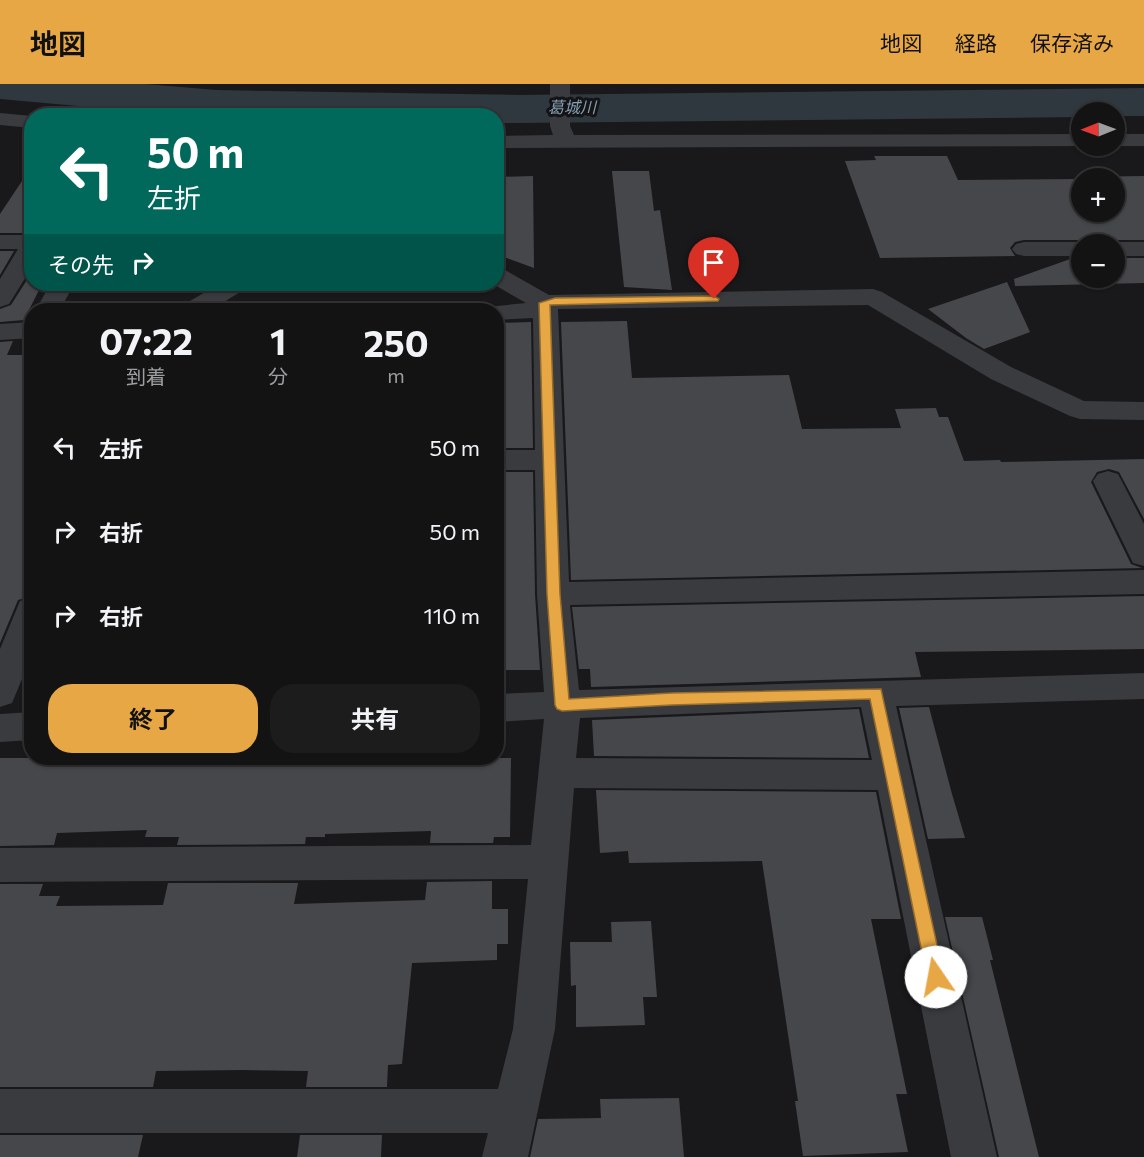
<!DOCTYPE html>
<html lang="ja">
<head>
<meta charset="utf-8">
<style>
  :root { --surface:#131314; --page:#1c1c1d; --text:#f1f3f6; --muted:#9d9ea0; --line:#323234; --accent:#e7a744 }
  body { margin:0; font-family:Commissioner,"Noto Sans JP",sans-serif; background:var(--page); color:var(--text); height:100vh; display:flex; flex-direction:column; font-size:22px; white-space:nowrap }
  * { box-sizing:border-box; margin:0 }
  p { font-size:20px; color:var(--muted) }
  .icon { flex:none; width:33px; height:33px; fill:none; stroke:currentColor; stroke-width:2; stroke-linecap:round; stroke-linejoin:round }
  .map { position:relative; flex:1; overflow:hidden }
  .side { position:absolute; left:24px; top:219px; width:480px; height:462px; display:flex; flex-direction:column; background:var(--surface); border-radius:24px; box-shadow:0 2px 4px #0004,0 0 0 2px var(--line) }
  .side>* { flex:none }
  .hud { position:absolute; left:24px; top:24px; width:480px; height:183px; border-radius:24px; box-shadow:0 2px 4px #0004,0 0 0 2px var(--line); background:#00695c; color:#fff; overflow:hidden }
  .needle { width:39px; rotate:269deg }
  .tools { position:absolute; left:1071px; top:18px; display:grid; gap:12px }
  .tools a { display:grid; place-items:center; width:54px; height:54px; border-radius:50%; background:var(--surface); box-shadow:0 2px 4px #0004,0 0 0 2px var(--line); font-size:30px }
  .pin { position:absolute; display:grid; place-items:center; width:51px; height:51px; color:#fff; margin:-62px -26px; border-radius:50% 50% 50% 0; rotate:-45deg; box-shadow:0 0 6px #0007 }
  .pin .icon { rotate:45deg }
  .me { position:absolute; width:66px; margin:-33px; rotate:348deg; stroke-linejoin:round; filter:drop-shadow(0 0 4px #0008) }
  .turn { display:flex; align-items:center; gap:21px; height:126px; padding:0 24px; font-size:27px }
  .turn .icon { width:78px; height:78px; stroke-width:2.5 }
  .turn b { display:block; font-size:42px; line-height:51px }
  .then { display:flex; align-items:center; height:57px; padding:0 24px; background:#0003; gap:12px; font-size:22px }
  .eta { display:flex; justify-content:space-evenly; align-items:center; height:102px; text-align:center }
  .eta b { font-size:36px; font-weight:700; line-height:42px }
  .cta { display:flex; gap:12px; margin-top:auto; padding:12px 24px }
  .cta a { flex:1; height:69px; border-radius:24px; background:var(--accent); color:#111; font-size:24px; font-weight:700; line-height:69px; text-align:center }
  .cta a+a { background:var(--page); color:var(--text) }
  ul { padding:0; list-style:none }
  li { display:flex; align-items:center; gap:18px; height:84px; padding:0 24px }
  li div { flex:1 }
  li b { display:block; font-size:22px }
  li em { font-style:normal }
  header { display:flex; align-items:center; gap:36px; box-sizing:border-box; height:84px; padding:0 30px; background:var(--accent); color:#111 }
  header strong { font-size:28px }
  nav { display:flex; gap:33px; margin-inline-start:auto; font-size:21px }
  .map>svg:first-child { display:block }
  .lines { fill:none; stroke-linecap:round; stroke-linejoin:round }
  .river { fill:#2f383e; fill-rule:evenodd }
  .building { fill:#46474b }
  .minor { fill:#3a3b3f; fill-rule:evenodd }
  .route { fill:#e7a744; stroke:#966d2c; stroke-width:1.5 }
  .labels { text-anchor:middle; dominant-baseline:central; stroke-width:6; stroke-linejoin:round; paint-order:stroke }
  .far-water-label { font-size:16px; font-style:italic; fill:#85a0b2; stroke:#141416 }
</style>
</head>
<body>
<header>
<strong>地図</strong>
<nav><a>地図</a><a>経路</a><a>保存済み</a></nav>
</header>
<div class="map">
<svg width="1144" height="1073" viewBox="0 0 1144 1073">
  <rect width="100%" height="100%" fill="#19191b"/>
  <g class="lines">
    <polygon class="river" points="0,0 146,0 216,6 519,11 1144,4 1144,32 1114,32 1114,28 1082,28 1082,33 519,39 496,39 496,32 189,32 0,15"/>
  </g>
  <g class="building">
    <polygon points="874,72 947,72 958,96 1082,95 1082,128 1114,128 1114,94 1082,93 1144,92 1144,156 1114,156 1105,158 1103,160 1093,160 1091,158 1082,156 1024,156 1015,158 1010,164 1015,172 880,174 845,77 876,76"/>
    <polygon points="32,82 32,149 0,149 0,130"/>
    <polygon points="612,87 649,87 654,127 660,126 672,206 624,203"/>
    <polygon points="533,92 534,184 496,170 496,93"/>
    <polygon points="0,167 14,167 0,191"/>
    <polygon points="1073,174 1082,174 1082,194 1114,194 1114,174 1144,174 1144,199 1015,202 1014,195"/>
    <polygon points="32,188 32,200 42,200 24,236 0,238 0,225 11,221"/>
    <polygon points="1007,198 1030,248 984,265 966,254 928,225"/>
    <polygon points="627,237 632,294 789,291 802,345 901,344 895,325 936,324 939,333 948,333 964,377 1000,376 1001,378 1144,375 1144,435 1119,388 1109,385 1097,388 1091,398 1131,480 1142,484 571,496 561,238"/>
    <polygon points="531,238 533,364 496,364 496,239"/>
    <polygon points="13,257 7,271 32,271 32,512 18,516 0,559 0,258"/>
    <polygon points="496,388 533,388 535,510 540,586 496,586"/>
    <polygon points="1144,512 1144,565 915,568 921,593 591,603 590,585 579,585 572,523"/>
    <polygon points="929,623 952,710 965,754 928,755 899,624"/>
    <polygon points="859,625 869,674 594,672 592,636"/>
    <polygon points="0,674 511,674 510,753 494,753 493,759 430,759 431,747 325,750 325,753 306,753 305,760 177,761 179,753 145,753 147,746 57,749 54,761 0,762"/>
    <polygon points="596,706 876,708 901,835 871,835 907,1010 896,1010 908,1068 803,1072 795,1017 798,1017 762,777 629,779 628,767 600,769"/>
    <polygon points="492,797 492,825 508,825 508,860 497,860 497,876 412,879 402,980 388,981 387,1003 306,1003 308,987 242,986 156,987 153,1003 0,1003 0,800 43,800 39,812 60,812 56,822 163,821 168,799 298,799 294,820 425,816 427,798"/>
    <polygon points="945,833 982,833 993,876 990,876 1039,1073 999,1073"/>
    <polygon points="651,837 657,913 643,913 645,941 576,943 576,901 571,902 570,858 612,858 611,838"/>
    <polygon points="679,1014 684,1073 530,1073 538,1035 601,1034 600,1015"/>
    <polygon points="0,1051 143,1051 138,1073 0,1073"/>
    <polygon points="300,1051 382,1051 381,1073 297,1073"/>
  </g>
  <g class="lines">
    <g class="minor">
      <polygon points="550,0 570,0 570,42 574,51 1082,50 1082,62 1086,62 496,64 496,52 553,51 550,42"/>
      <polygon points="0,29 32,32 32,44 0,41"/>
      <polygon points="1114,50 1144,50 1144,62 1110,62 1114,62"/>
      <polygon points="0,151 32,151 32,183 9,220 0,223 0,195 18,165 0,165"/>
      <polygon points="1024,158 1082,158 1091,160 1082,160 1082,172 1024,172 1016,170 1012,165 1016,160"/>
      <polygon points="1114,158 1144,158 1144,172 1114,172 1114,160 1105,160"/>
      <path d="M496,184L505,186L549,211L873,205L882,208L1011,283L1084,317L1144,318V336L1080,335L1070,332L991,295L868,221L558,225L569,498L1144,486V510L570,521L579,606L1144,589V615L896,622L997,1073H951L878,706L574,704L555,945L528,1073H482L488,1049H0V1005H498L513,945L528,795L0,798V764L531,761L544,635L496,638V610L544,608L537,510L535,386H496V366H535L533,234L496,236V226H484L487,223L526,219L493,200H496ZM861,623L872,676L576,674L580,634Z"/>
      <polygon points="50,200 74,200 60,226 36,226"/>
      <polygon points="219,200 248,200 245,205 211,226 171,226 175,221 190,217"/>
      <polygon points="32,238 32,254 0,256 0,240"/>
      <polygon points="1108,387 1118,390 1144,440 1144,482 1133,479 1093,397 1098,390"/>
      <polygon points="32,514 32,571 12,619 0,623 0,565 20,517"/>
      <polygon points="32,628 32,656 0,658 0,630"/>
    </g>
  </g>
  <polygon class="route" points="714,212 719,215 718,217 550,221 560,510 569,615 672,609 881,605 944,893 942,899 936,901 930,899 927,893 870,615 672,621 562,627 557,625 555,621 547,510 539,219 555,214"/>
  <g class="labels">
    <g class="far-water-label">
      <text x="572" y="22">葛城川</text>
    </g>
  </g>
</svg>
<div class="tools">
<a><svg class="needle" viewBox="-14 -14 28 28"><path d="M0-13l5 13h-10z" fill="#e53935"/><path d="M0 13l5-13h-10z" fill="#9d9ea0"/></svg></a>
<a>+</a>
<a>−</a>
</div>
<div class="pin" style="left:714px;top:215px;background:#d93025"><svg class="icon" aria-label="arrive" viewBox="0 0 24 24"><path d="M6 21V4h12l-3 4 3 4H6"/></svg></div>
<svg class="me" style="left:936px;top:893px" viewBox="-20 -20 40 40"><circle r="19" fill="#fff"/><path d="M0-13L10 11 0 6-10 11z" fill="#e7a744"/></svg>
<div class="hud">
<div class="turn"><svg class="icon" aria-label="left" viewBox="0 0 24 24"><path d="M17 20v-9H6M10 6l-5 5 5 5"/></svg><div><b>50 m</b>左折</div></div>
<div class="then">その先<svg class="icon" aria-label="right" viewBox="0 0 24 24"><path d="M7 20v-9h11M14 6l5 5-5 5"/></svg></div>
</div>
<section class="side">
<div class="eta">
<div><b>07:22</b><p>到着</p></div>
<div><b>1</b><p>分</p></div>
<div><b>250</b><p>m</p></div>
</div>
<ul>
<li><svg class="icon" aria-label="left" viewBox="0 0 24 24"><path d="M17 20v-9H6M10 6l-5 5 5 5"/></svg><div><b>左折</b></div><em>50 m</em></li>
<li><svg class="icon" aria-label="right" viewBox="0 0 24 24"><path d="M7 20v-9h11M14 6l5 5-5 5"/></svg><div><b>右折</b></div><em>50 m</em></li>
<li><svg class="icon" aria-label="right" viewBox="0 0 24 24"><path d="M7 20v-9h11M14 6l5 5-5 5"/></svg><div><b>右折</b></div><em>110 m</em></li>
</ul>
<div class="cta"><a>終了</a><a>共有</a></div>
</section>
</div>
</body>
</html>
